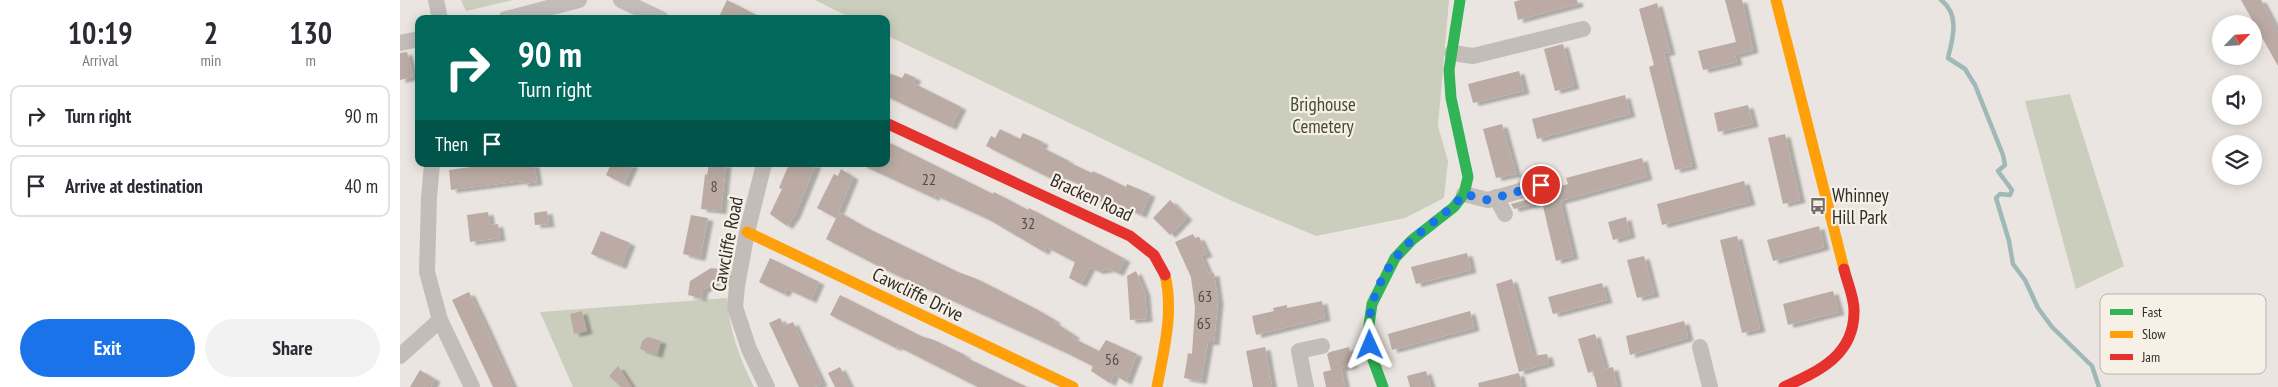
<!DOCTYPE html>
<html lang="en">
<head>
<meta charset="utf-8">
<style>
  :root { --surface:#fff; --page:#f2f2f3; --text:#2b2b33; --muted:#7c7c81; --line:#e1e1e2; --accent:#1a73e8 }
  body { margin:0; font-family:"PT Sans Narrow",sans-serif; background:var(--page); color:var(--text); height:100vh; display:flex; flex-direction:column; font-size:19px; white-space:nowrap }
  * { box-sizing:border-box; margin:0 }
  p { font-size:16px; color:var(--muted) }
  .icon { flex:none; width:28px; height:28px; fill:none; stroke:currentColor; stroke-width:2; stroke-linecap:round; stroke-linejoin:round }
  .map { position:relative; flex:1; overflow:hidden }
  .side { display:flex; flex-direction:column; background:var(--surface); width:400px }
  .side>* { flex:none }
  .banner { position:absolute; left:15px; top:15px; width:475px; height:152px; border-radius:10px; box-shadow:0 2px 12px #0003; background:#00695c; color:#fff; overflow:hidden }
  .needle { width:32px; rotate:65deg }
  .fabs { position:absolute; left:1812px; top:15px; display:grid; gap:10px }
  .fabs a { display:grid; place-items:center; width:50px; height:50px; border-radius:50%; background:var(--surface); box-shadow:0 2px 12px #0003; font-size:25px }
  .pin { position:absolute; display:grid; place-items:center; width:42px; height:42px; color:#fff; margin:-21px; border:2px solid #fff; border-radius:50%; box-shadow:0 1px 5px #0007 }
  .me { position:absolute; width:55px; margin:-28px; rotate:359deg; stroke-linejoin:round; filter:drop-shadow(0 0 4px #0008) }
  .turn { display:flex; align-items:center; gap:18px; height:105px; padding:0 20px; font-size:22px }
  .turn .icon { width:65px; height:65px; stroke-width:2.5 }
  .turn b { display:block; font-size:35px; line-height:42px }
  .then { display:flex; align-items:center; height:48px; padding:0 20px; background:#0003; gap:10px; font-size:19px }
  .eta { display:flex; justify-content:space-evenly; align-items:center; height:85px; text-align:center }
  .eta b { font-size:30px; font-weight:700; line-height:35px }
  .cta { display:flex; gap:10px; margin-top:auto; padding:10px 20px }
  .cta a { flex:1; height:58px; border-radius:30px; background:var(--accent); color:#fff; font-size:20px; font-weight:700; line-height:58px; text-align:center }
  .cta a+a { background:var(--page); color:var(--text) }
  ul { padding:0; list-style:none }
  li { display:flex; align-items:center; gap:15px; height:62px; margin:0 10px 8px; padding:0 10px; border:2px solid var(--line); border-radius:10px }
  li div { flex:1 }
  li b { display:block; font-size:19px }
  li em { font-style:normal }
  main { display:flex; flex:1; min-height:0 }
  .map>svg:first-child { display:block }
  .green { fill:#cbcebc }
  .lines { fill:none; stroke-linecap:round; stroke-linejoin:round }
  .stream { stroke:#9fb8b8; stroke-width:4.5 }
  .building { fill:#bbaba4; filter:url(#shadow) }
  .street { stroke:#c2bdb9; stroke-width:16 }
  .fast { stroke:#30b455; stroke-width:11 }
  .slow { stroke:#ff9f0a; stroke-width:11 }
  .jam { stroke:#e5322d; stroke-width:11 }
  .route { stroke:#1a73e8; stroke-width:9; stroke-dasharray:0 16.2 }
  .labels { text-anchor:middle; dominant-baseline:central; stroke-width:4.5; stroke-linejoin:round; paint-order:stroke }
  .number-label { font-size:16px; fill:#554b47 }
  .park-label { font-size:19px; fill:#434e2f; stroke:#f6f0e7 }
  .poi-label { font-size:19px; fill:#332b28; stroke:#f6f0e7; text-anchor:start }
  .street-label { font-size:19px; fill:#332b28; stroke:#f6f0e7 }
  .key { fill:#f6f0e7; stroke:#bcb5ae; stroke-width:1 }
  .key-label { font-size:14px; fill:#332b28 }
</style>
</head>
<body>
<main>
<section class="side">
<div class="eta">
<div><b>10:19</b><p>Arrival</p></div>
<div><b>2</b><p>min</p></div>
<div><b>130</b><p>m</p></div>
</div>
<ul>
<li><svg class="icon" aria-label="right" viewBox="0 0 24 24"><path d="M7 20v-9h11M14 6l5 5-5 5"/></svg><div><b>Turn right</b></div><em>90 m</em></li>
<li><svg class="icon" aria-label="arrive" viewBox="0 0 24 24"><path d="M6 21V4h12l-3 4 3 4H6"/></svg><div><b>Arrive at destination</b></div><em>40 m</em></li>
</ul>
<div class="cta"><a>Exit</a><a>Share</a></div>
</section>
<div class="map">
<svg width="1878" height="387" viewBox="0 0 1878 387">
  <defs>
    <filter id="shadow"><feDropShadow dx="5.5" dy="3" stdDeviation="1" flood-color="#0004"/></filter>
  </defs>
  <rect width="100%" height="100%" fill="#eae5e0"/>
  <g class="green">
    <polygon points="61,0 113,0 66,11"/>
    <polygon points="415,0 1049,0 1038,126 1048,161 1044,198 1005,218 916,236 832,201 486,35 486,19 453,19"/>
    <polygon points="1670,94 1724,266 1676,289 1625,101"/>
    <path d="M327,298C329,330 340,359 354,387H173L140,312Z"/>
  </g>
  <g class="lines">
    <path class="stream" d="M1541,0C1560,14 1553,38 1548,58L1565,69L1575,85L1603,155L1605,165L1598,171L1612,190L1610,195L1600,194L1596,198L1609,241L1613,264L1625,280L1638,308L1652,327L1692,366L1699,387"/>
  </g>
  <g class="building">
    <polygon points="327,0 337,5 364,19 318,19"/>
    <polygon points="1120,0 1177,0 1178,4 1118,20 1114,2"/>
    <polygon points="1325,0 1342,0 1353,50 1335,55 1337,62 1303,70 1298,51 1336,42"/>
    <polygon points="1841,0 1861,0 1878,32 1878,66"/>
    <polygon points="1257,3 1270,52 1264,53 1292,166 1275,170 1249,67 1254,65 1239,9"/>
    <polygon points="1163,44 1174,86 1155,91 1144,49"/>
    <polygon points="7,52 13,77 0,80 0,53"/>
    <polygon points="1119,71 1124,91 1073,103 1068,84"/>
    <polygon points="486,72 502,78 505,73 516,78 513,83 561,107 551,127 486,96"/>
    <polygon points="1225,95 1230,114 1137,139 1132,119"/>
    <polygon points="1348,105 1353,124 1318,132 1314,113"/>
    <polygon points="1102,124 1116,174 1096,178 1083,129"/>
    <polygon points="600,129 620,139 623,133 643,142 641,147 669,161 668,162 692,173 693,171 726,187 727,184 750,194 741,215 704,198 702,202 682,192 685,187 661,176 658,182 586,146 591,136 595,138"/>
    <polygon points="1385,134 1400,200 1383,204 1368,138"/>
    <polygon points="486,141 593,194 594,192 628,210 629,208 725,259 718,273 709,269 698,271 690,267 681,284 669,278 675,262 646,247 644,252 588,219 535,195 534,198 460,164 486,164"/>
    <polygon points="1242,158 1247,177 1160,201 1173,256 1156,261 1142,202 1114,209 1111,204 1144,195 1150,189 1168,184 1166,178"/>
    <polygon points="92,164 134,164 137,182 123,184 122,181 51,190 49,170"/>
    <polygon points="211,164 233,164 224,184 206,175"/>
    <polygon points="309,164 326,164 321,211 301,209 305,174 307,175"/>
    <polygon points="389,164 416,164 395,215 387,226 370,214 382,189 379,188"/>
    <polygon points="441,169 453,177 436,218 417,208 434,174 438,176"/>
    <polygon points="1344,181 1350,202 1262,225 1257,204"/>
    <polygon points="770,200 787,217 770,235 753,218"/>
    <polygon points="147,211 149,224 135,225 134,213"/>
    <polygon points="88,212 90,225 98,224 100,238 70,242 67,215"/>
    <polygon points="439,212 467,228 558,272 577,279 636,309 655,320 654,322 674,335 673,338 699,351 706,340 737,354 726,382 714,374 710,383 691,371 693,366 667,353 490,272 426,239"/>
    <polygon points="291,215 308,218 300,258 283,254"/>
    <polygon points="1226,217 1230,235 1213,240 1208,222"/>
    <polygon points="1419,226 1424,247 1373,261 1367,240"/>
    <polygon points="201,231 230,243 221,266 191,254"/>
    <polygon points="793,234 795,238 799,237 807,254 801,256 809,274 814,273 818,301 814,342 808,342 801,381 784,378 788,353 792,354 795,308 791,277 775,242"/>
    <polygon points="1337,236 1360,329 1342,333 1320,240"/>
    <polygon points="1067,253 1071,270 1016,284 1011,267"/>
    <polygon points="1244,256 1254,294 1237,298 1227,260"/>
    <polygon points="370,258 419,282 411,300 387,289 384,294 359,282"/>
    <polygon points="311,268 330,270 328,282 316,281 303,290 301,298 288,295 290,281"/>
    <polygon points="736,271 745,293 747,319 730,320 727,276"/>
    <polygon points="1112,279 1133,356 1147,354 1149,363 1119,372 1096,284"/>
    <polygon points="1202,283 1207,300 1153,314 1148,297"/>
    <polygon points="1433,291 1439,312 1388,325 1383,304"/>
    <polygon points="69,292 86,327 113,387 93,387 52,300"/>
    <polygon points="440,295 521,336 534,340 565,355 565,357 627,387 578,387 497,346 496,348 430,315"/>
    <polygon points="922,301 925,318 856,335 852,316 874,311 873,308 887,305 887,308"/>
    <polygon points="182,311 187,331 174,334 170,314"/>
    <polygon points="1070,311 1074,328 992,350 988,334"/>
    <polygon points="380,318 384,326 393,322 422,383 415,387 399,387 369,323"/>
    <polygon points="1284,321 1288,338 1230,355 1226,336"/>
    <polygon points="1195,334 1205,369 1213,367 1217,387 1197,387 1193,371 1188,373 1178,339"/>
    <polygon points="248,337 261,341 257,355 240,349 242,341"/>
    <polygon points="865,347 872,387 853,387 846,351"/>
    <polygon points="949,347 952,365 941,368 945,387 926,387 923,372 931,370 927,354 930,352"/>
    <polygon points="218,366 232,387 221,387 209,376"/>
    <polygon points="440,367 450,387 435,387 428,373"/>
    <polygon points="20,370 35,379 31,387 10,387"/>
    <polygon points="1026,371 1031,387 1010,387 1007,376"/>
    <polygon points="1119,373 1122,387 1079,387 1078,383"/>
  </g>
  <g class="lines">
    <g class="street">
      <polyline points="36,0 40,19"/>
      <polyline points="221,0 261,19"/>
      <polyline points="106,19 179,0"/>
      <polyline points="0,43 19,39"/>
      <polyline points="1052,53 1073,56 1183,29"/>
      <polyline points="32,164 29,198 27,272 40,320 72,387"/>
      <polyline points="364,164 347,232 337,286 335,307 349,349 367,387"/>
      <polyline points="1064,194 1088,200 1141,185"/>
      <polyline points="1096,197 1105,214"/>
      <polyline points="1300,347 1310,387"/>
      <polyline points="0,356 40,320"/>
      <polyline points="906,387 899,351 922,346"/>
    </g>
    <polyline class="fast" points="983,387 972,357 968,332 972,304 995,258 1012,240 1054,207 1064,194 1068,177 1051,98 1049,70 1060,0"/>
    <g class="slow">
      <polyline points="1376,0 1444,269"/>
      <polyline points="347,232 673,387"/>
      <path d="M757,387C764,349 774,312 765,275"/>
    </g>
    <g class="jam">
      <polyline points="486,123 730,236 754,255 765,275"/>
      <path d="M1384,387C1419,371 1455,355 1454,310C1454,297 1447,282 1444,269"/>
    </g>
  </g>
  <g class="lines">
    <path class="route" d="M970,345C963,307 985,264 1013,239C1030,223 1050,212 1064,194L1088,200L1141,185"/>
  </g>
  <defs>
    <g id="bus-bare" transform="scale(1.35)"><path d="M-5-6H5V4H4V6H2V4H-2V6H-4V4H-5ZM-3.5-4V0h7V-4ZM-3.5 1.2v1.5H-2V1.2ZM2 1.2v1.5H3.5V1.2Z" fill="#736c68" stroke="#f6f0e7" stroke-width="2.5" paint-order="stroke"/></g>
  </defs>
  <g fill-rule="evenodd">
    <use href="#bus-bare" x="1418" y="206"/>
  </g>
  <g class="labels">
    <g class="number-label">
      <text x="529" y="179">22</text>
      <text x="314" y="186">8</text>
      <text x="628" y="223">32</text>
      <text x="805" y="296">63</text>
      <text x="804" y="323">65</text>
      <text x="712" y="359">56</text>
    </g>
    <g class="park-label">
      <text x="923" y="104">Brighouse<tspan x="923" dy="22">Cemetery</tspan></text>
    </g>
    <g class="poi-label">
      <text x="1432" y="195">Whinney<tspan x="1432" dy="22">Hill Park</tspan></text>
    </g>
    <g class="street-label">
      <text transform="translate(692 197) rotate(25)">Bracken Road</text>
      <text transform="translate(327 244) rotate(-79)">Cawcliffe Road</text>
      <text transform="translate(518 294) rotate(26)">Cawcliffe Drive</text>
    </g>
  </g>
  <rect x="1700" y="294" width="166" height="80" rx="8" class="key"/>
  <rect x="1710" y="309" width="23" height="6" fill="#30b455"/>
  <rect x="1710" y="331" width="23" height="7" fill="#ff9f0a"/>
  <rect x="1710" y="354" width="23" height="6" fill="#e5322d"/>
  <g class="key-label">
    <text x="1742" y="317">Fast</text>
    <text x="1742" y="339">Slow</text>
    <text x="1742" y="362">Jam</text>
  </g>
</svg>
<div class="fabs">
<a><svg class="needle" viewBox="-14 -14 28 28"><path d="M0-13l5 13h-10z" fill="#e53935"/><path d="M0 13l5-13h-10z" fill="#7c7c81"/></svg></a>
<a><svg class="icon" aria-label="sound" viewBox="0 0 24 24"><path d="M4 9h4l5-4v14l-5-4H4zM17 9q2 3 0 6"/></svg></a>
<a><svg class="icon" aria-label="layers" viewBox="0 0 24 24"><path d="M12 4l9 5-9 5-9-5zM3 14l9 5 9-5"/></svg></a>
</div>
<div class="pin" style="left:1141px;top:185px;background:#d93025"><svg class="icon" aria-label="arrive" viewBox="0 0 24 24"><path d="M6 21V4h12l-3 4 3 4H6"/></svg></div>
<svg class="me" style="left:970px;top:345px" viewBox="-20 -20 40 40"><path d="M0-17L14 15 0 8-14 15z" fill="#1a73e8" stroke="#fff" stroke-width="4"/></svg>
<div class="banner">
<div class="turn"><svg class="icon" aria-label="right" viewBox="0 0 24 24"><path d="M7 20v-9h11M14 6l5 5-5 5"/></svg><div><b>90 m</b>Turn right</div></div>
<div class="then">Then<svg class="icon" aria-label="arrive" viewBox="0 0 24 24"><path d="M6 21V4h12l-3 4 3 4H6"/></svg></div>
</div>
</div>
</main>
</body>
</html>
